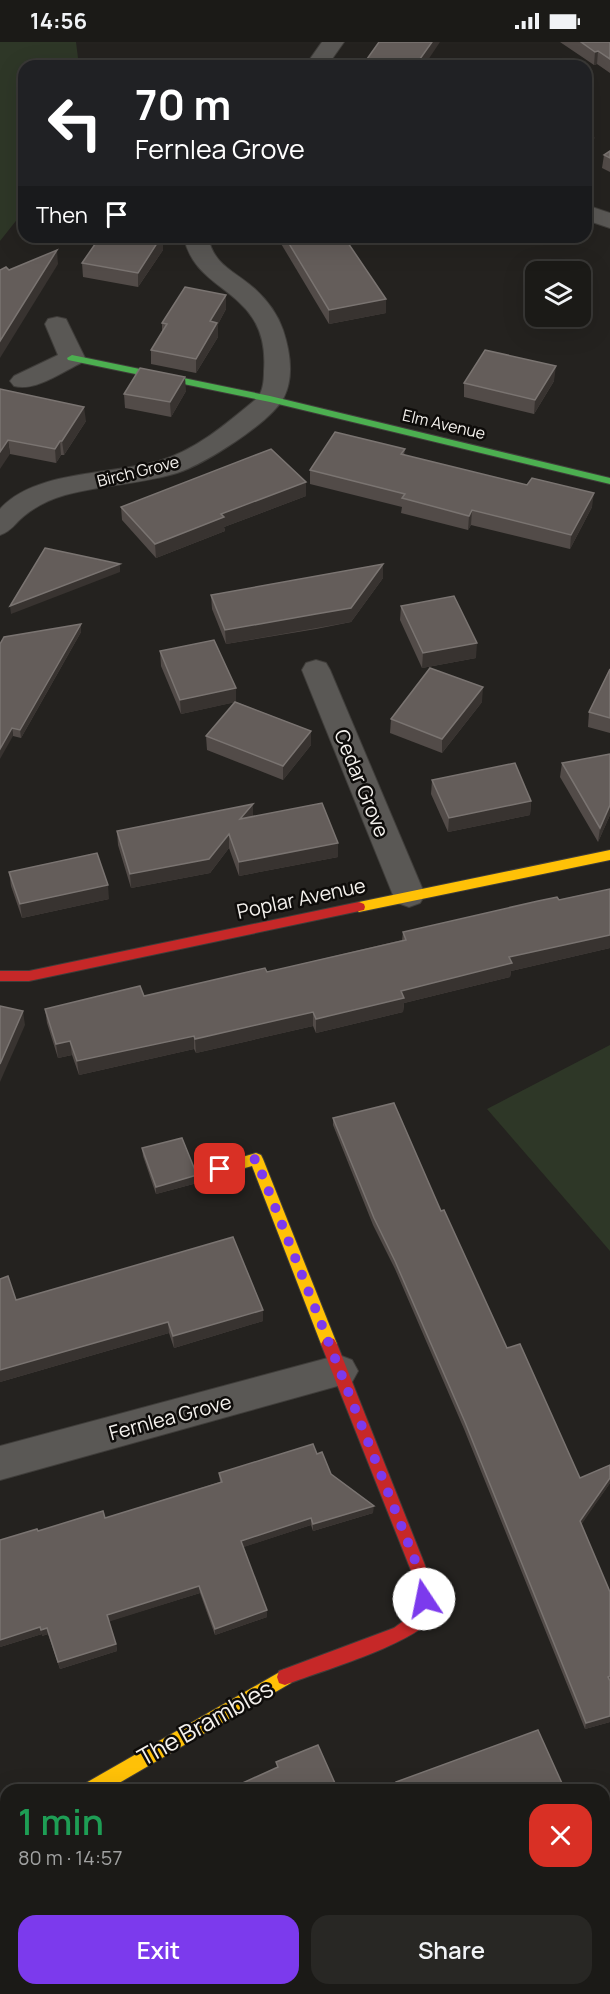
<!DOCTYPE html>
<html lang="en">
<head>
<meta charset="utf-8">
<style>
  :root { --surface:#1b1a17; --page:#282724; --text:#f1f3f6; --muted:#a0a1a1; --line:#393836; --accent:#7c3aed }
  body { margin:0; font-family:Manrope,sans-serif; background:var(--page); color:var(--text); height:100vh; display:flex; flex-direction:column; font-size:22px; white-space:nowrap }
  * { box-sizing:border-box; margin:0 }
  p { font-size:20px; color:var(--muted) }
  .icon { flex:none; width:33px; height:33px; fill:none; stroke:currentColor; stroke-width:2; stroke-linecap:round; stroke-linejoin:round }
  .map { position:relative; flex:1; overflow:hidden }
  .panel { position:absolute; left:0px; top:1742px; width:610px; height:212px; display:flex; flex-direction:column; background:var(--surface); border-radius:18px 18px 0 0; box-shadow:0 6px 24px #0002,0 0 0 2px var(--line) }
  .panel>* { flex:none }
  .guide { position:absolute; left:18px; top:18px; width:574px; height:183px; border-radius:18px; box-shadow:0 6px 24px #0002,0 0 0 2px var(--line); background:#202124; color:#fff; overflow:hidden }
  .fabs { position:absolute; left:525px; top:219px; display:grid; gap:12px }
  .fabs a { display:grid; place-items:center; width:66px; height:66px; border-radius:12px; background:var(--surface); box-shadow:0 6px 24px #0002,0 0 0 2px var(--line); font-size:30px }
  .pin { position:absolute; display:grid; place-items:center; width:51px; height:51px; color:#fff; margin:-26px; border-radius:12px; box-shadow:0 3px 9px #0006 }
  .me { position:absolute; width:66px; margin:-33px; rotate:349deg; stroke-linejoin:round; filter:drop-shadow(0 0 4px #0008) }
  .turn { display:flex; align-items:center; gap:21px; height:126px; padding:0 18px; font-size:27px }
  .turn .icon { width:78px; height:78px; stroke-width:2.5 }
  .turn b { display:block; font-size:42px; line-height:51px }
  .then { display:flex; align-items:center; height:57px; padding:0 18px; background:#0003; gap:12px; font-size:22px }
  .round { display:grid; place-items:center; flex:none; width:63px; height:63px; border-radius:18px; background:var(--page) }
  .overview { display:flex; align-items:center; justify-content:space-between; height:102px; padding:0 18px }
  h1 { font-size:36px; font-weight:600; line-height:45px; color:#1e9e55 }
  .primary-button { display:flex; gap:12px; margin-top:auto; padding:12px 18px }
  .primary-button a { flex:1; height:69px; border-radius:18px; background:var(--accent); color:#fff; font-size:24px; font-weight:600; line-height:69px; text-align:center }
  .primary-button a+a { background:var(--page); color:var(--text) }
  .status { display:flex; justify-content:space-between; align-items:center; height:42px; padding:0 30px; background:var(--surface); direction:ltr }
  .status svg { height:16px; fill:currentColor }
  .map>svg:first-child { display:block }
  .green { fill:#2e3727 }
  .lines { fill:none; stroke-linecap:round; stroke-linejoin:round }
  .street-casing { stroke:#3f3d3a; stroke-width:2 }
  .fast-casing { stroke:#3f3d3a; stroke-width:2 }
  .slow-casing { stroke:#3f3d3a; stroke-width:2 }
  .jam-casing { stroke:#3f3d3a; stroke-width:2 }
  .street { fill:#5a5855; fill-rule:evenodd }
  .fast { fill:#4caf50; fill-rule:evenodd }
  .slow { fill:#ffc107; fill-rule:evenodd }
  .jam { fill:#c62828; fill-rule:evenodd }
  .wall { fill:#524b48 }
  .shaded-wall { fill:#383330 }
  .building { fill:#645d5a; stroke:#7a7471; stroke-width:1.5 }
  .route { stroke:#7c3aed; stroke-width:10; stroke-dasharray:0 18 }
  .labels { text-anchor:middle; dominant-baseline:central; stroke-width:5; stroke-linejoin:round; paint-order:stroke }
  .far-street-label { font-size:16px; fill:#f4f1ed; stroke:#0e0c0a }
  .street-label { font-size:20px; fill:#f4f1ed; stroke:#0e0c0a }
  .near-street-label { font-size:24px; fill:#f4f1ed; stroke:#0e0c0a }
</style>
</head>
<body>
<div class="status"><b>14:56</b><svg viewBox="0 0 49 12"><path d="M0 12V9h3v3zM5 12V6h3v6zM10 12V3h3v9zM15 12V0h3v12zM26 1h20v11H26zM47 4h2v5h-2z"/></svg></div>
<div class="map">
<svg width="610" height="1952" viewBox="0 0 610 1952">
  <rect width="100%" height="100%" fill="#24221f"/>
  <g class="green">
    <polygon points="0,0 76,0 79,24 24,24 24,175 19,175 0,199"/>
    <polygon points="610,1003 610,1209 487,1067"/>
  </g>
  <g class="lines">
    <g class="street-casing">
      <g id="street">
        <polygon points="322,0 344,0 327,24 305,24"/>
        <polygon points="589,164 610,171 610,186 586,178 586,165"/>
        <path d="M184,195H208C214,224 235,229 255,247C267,258 278,273 283,288C290,309 294,335 284,355C272,380 203,423 177,431C140,442 102,443 65,453C51,457 36,464 24,474C15,481 12,489 0,493V467C35,428 112,433 159,419C196,408 226,382 255,358C263,352 264,339 264,329C270,245 195,254 184,195Z"/>
        <path d="M57,275L66,277L85,316L81,321C62,330 35,350 14,344L10,339L14,334L58,313L45,282L48,277Z"/>
        <polygon points="316,618 326,621 330,628 425,853 420,861 409,865 398,861 393,853 302,628 306,621"/>
        <polygon points="339,1313 352,1318 358,1329 352,1340 0,1438 0,1404"/>
        <polygon points="15,1947 62,1947 64,1952 17,1952"/>
      </g>
    </g>
    <g class="fast-casing">
      <polygon id="fast" points="72,313 270,354 610,436 610,442 270,360 68,318 67,316"/>
    </g>
    <g class="slow-casing">
      <g id="slow">
        <polygon points="610,808 610,818 359,870 353,865 359,860"/>
        <polygon points="256,1111 261,1113 263,1117 337,1302 334,1307 329,1308 324,1307 321,1302 252,1124 220,1133 215,1131 213,1127 215,1123"/>
        <polygon points="285,1627 291,1629 293,1635 291,1641 107,1748 82,1748 84,1742"/>
      </g>
    </g>
    <g class="jam-casing">
      <g id="jam">
        <polygon points="359,860 364,862 365,865 364,868 29,939 0,939 0,929 29,929"/>
        <path d="M329,1296L334,1297L337,1302L432,1541C432,1550 437,1570 431,1577C411,1603 318,1630 285,1643L279,1641L277,1635L279,1629L394,1586L417,1569L416,1541L321,1302L324,1297Z"/>
      </g>
    </g>
    <use href="#street" class="street"/>
    <use href="#fast" class="fast"/>
    <use href="#slow" class="slow"/>
    <use href="#jam" class="jam"/>
  </g>
  <g class="wall">
    <polygon points="560,0 610,0 610,31 597,22 594,23"/>
    <polygon points="610,109 610,130 602,126 604,113"/>
    <polygon points="277,195 344,195 386,271 329,282"/>
    <polygon points="165,201 163,203 163,208 138,245 83,235 82,221"/>
    <polygon points="226,253 226,267 218,282 218,295 196,331 151,322 151,308 162,289 162,281"/>
    <polygon points="554,339 534,372 464,355 464,341"/>
    <polygon points="0,347 86,379 64,413 61,413 56,421 10,412"/>
    <polygon points="186,349 171,375 125,366 124,352"/>
    <polygon points="405,407 404,413 592,465 570,507 471,483 468,488 401,471 402,465 310,442 310,428"/>
    <polygon points="306,454 224,485 225,489 156,516 122,478 121,465"/>
    <polygon points="383,536 351,580 316,587 226,602 212,567 211,553"/>
    <polygon points="401,564 476,616 422,626 400,578"/>
    <polygon points="81,582 81,590 21,696 13,694 0,602"/>
    <polygon points="160,609 236,646 236,660 311,689 311,703 283,738 207,708 206,694 235,660 181,672 161,624"/>
    <polygon points="610,627 610,691 588,685 589,670"/>
    <polygon points="482,660 442,711 390,691 391,677"/>
    <polygon points="610,712 610,773 598,800 560,735 562,721"/>
    <polygon points="432,738 531,759 530,773 448,790 431,752"/>
    <polygon points="253,762 253,775 338,815 239,834 229,806 210,831 131,846 118,803 117,789"/>
    <polygon points="9,830 109,857 22,876 11,844"/>
    <polygon points="610,847 610,906 511,929 510,935 404,961 403,970 316,991 313,984 196,1011 194,1007 79,1033 72,1013 58,1016 47,981 45,967 144,954 267,930 402,898 403,890"/>
    <polygon points="333,1076 441,1169 507,1306 580,1436 610,1423 610,1441 581,1482 610,1550 610,1680 585,1687 464,1387 395,1227 373,1183 333,1083"/>
    <polygon points="142,1106 197,1133 197,1141 156,1152 143,1114"/>
    <polygon points="0,1237 16,1258 263,1279 174,1306 169,1291 0,1340"/>
    <polygon points="317,1412 331,1432 373,1471 313,1489 311,1483 243,1505 267,1568 267,1575 215,1593 200,1551 109,1579 116,1602 117,1609 60,1627 48,1592 42,1594 42,1592 0,1605 38,1489 105,1476 220,1440 219,1431"/>
    <polygon points="610,1933 610,1952 605,1952 602,1947 604,1947 604,1936"/>
  </g>
  <g class="shaded-wall">
    <polygon points="432,0 440,0 424,24 415,24"/>
    <polygon points="598,9 597,22 594,23 595,10"/>
    <polygon points="593,96 592,109 586,112 586,99"/>
    <polygon points="160,195 164,195 165,201 163,203 163,208 138,245 138,231"/>
    <polygon points="57,208 58,222 0,316 0,299"/>
    <polygon points="226,253 226,267 218,282 218,295 196,331 196,317 210,279"/>
    <polygon points="386,257 386,271 329,282 329,268"/>
    <polygon points="556,324 554,339 534,372 535,358"/>
    <polygon points="185,335 186,349 171,375 170,360"/>
    <polygon points="84,365 86,379 64,413 62,399"/>
    <polygon points="8,398 10,412 0,427 0,410"/>
    <polygon points="60,399 61,413 56,421 55,407"/>
    <polygon points="306,440 306,454 224,485 225,489 156,516 155,502 221,472"/>
    <polygon points="594,451 592,465 570,507 571,493"/>
    <polygon points="472,468 471,483 468,488 469,474"/>
    <polygon points="120,522 120,530 11,572 10,564"/>
    <polygon points="383,522 383,536 351,580 226,602 225,588"/>
    <polygon points="81,582 81,590 21,696 20,688"/>
    <polygon points="477,601 476,616 422,626 423,611"/>
    <polygon points="483,645 482,660 442,711 442,697"/>
    <polygon points="236,646 236,660 181,672 180,658"/>
    <polygon points="12,686 13,694 0,717 0,707"/>
    <polygon points="311,689 311,703 283,738 283,724"/>
    <polygon points="531,759 530,773 448,790 449,776"/>
    <polygon points="253,762 253,776 240,777"/>
    <polygon points="610,763 610,773 598,800 600,786"/>
    <polygon points="229,792 229,806 210,831 131,846 130,832"/>
    <polygon points="338,801 338,815 239,834 239,820"/>
    <polygon points="108,843 109,857 22,876 20,862"/>
    <polygon points="610,893 610,906 511,929 510,935 404,961 403,970 316,991 316,977 401,949 509,915"/>
    <polygon points="23,969 25,983 0,1040 0,1022"/>
    <polygon points="313,970 313,984 196,1011 195,997"/>
    <polygon points="194,994 194,1007 79,1033 77,1019"/>
    <polygon points="70,999 72,1013 58,1016 56,1002"/>
    <polygon points="197,1133 197,1141 156,1152 156,1145"/>
    <polygon points="263,1268 263,1279 174,1306 173,1294"/>
    <polygon points="168,1280 169,1291 0,1340 0,1328"/>
    <polygon points="610,1436 610,1441 579,1486 580,1479"/>
    <polygon points="374,1464 373,1471 313,1489 313,1482"/>
    <polygon points="311,1476 311,1483 241,1506 241,1499"/>
    <polygon points="199,1544 200,1551 108,1580 107,1573"/>
    <polygon points="267,1568 267,1575 215,1593 215,1587"/>
    <polygon points="40,1585 42,1592 0,1605 0,1598"/>
    <polygon points="47,1586 48,1592 42,1594 41,1588"/>
    <polygon points="116,1602 117,1609 60,1627 58,1620"/>
    <polygon points="610,1674 610,1680 585,1687 586,1681"/>
  </g>
  <g class="building">
    <polygon points="379,0 432,0 415,24 362,24"/>
    <polygon points="581,0 610,0 610,17 598,9 595,10"/>
    <polygon points="586,92 593,96 586,99"/>
    <polygon points="610,109 610,116 604,113"/>
    <polygon points="100,195 161,195 138,231 82,221"/>
    <polygon points="285,195 344,195 386,257 329,268"/>
    <polygon points="57,208 0,299 0,228 6,225 9,228"/>
    <polygon points="185,245 226,253 210,279 217,281 196,317 151,308 167,282 162,281"/>
    <polygon points="485,308 556,324 535,358 464,341"/>
    <polygon points="140,326 185,335 170,360 124,352"/>
    <polygon points="0,347 84,365 62,399 60,399 55,407 8,398 0,410"/>
    <polygon points="335,390 405,407 401,412 527,443 532,436 594,451 571,493 472,468 469,474 402,456 405,452 310,428"/>
    <polygon points="271,407 306,440 221,472 224,475 155,502 121,465"/>
    <polygon points="45,506 120,522 10,564"/>
    <polygon points="383,522 351,566 316,572 225,588 211,553"/>
    <polygon points="454,554 477,601 423,611 401,564"/>
    <polygon points="81,582 20,688 12,686 0,707 0,602 4,595"/>
    <polygon points="214,598 236,646 180,658 160,609"/>
    <polygon points="430,626 483,645 442,697 391,677"/>
    <polygon points="610,627 610,676 589,670"/>
    <polygon points="235,660 311,689 283,724 206,694"/>
    <polygon points="610,712 610,763 600,786 562,721"/>
    <polygon points="515,721 531,759 449,776 432,738"/>
    <polygon points="322,761 338,801 239,820 229,792 209,817 130,832 117,789 253,762 240,777"/>
    <polygon points="97,811 108,843 20,862 9,830"/>
    <polygon points="610,847 610,893 509,915 512,921 401,949 404,956 316,977 313,970 195,997 194,994 77,1019 70,999 56,1002 45,967 140,944 144,954 265,926 267,930 406,898 403,890 538,859 557,855 559,858"/>
    <polygon points="0,964 23,969 0,1022"/>
    <polygon points="394,1061 441,1169 444,1168 507,1306 520,1302 580,1436 610,1423 610,1436 580,1479 610,1550 610,1634 608,1635 610,1639 610,1674 586,1681 465,1380 395,1219 374,1176 333,1076"/>
    <polygon points="182,1096 197,1133 156,1145 142,1106"/>
    <polygon points="233,1195 263,1268 173,1294 168,1280 0,1328 0,1237 8,1234 16,1258"/>
    <polygon points="313,1402 317,1412 322,1410 331,1432 374,1464 313,1482 311,1476 241,1499 267,1568 215,1587 199,1544 107,1573 116,1602 58,1620 47,1586 41,1588 40,1585 0,1598 0,1498 37,1487 38,1489 103,1469 105,1476 222,1440 219,1431"/>
    <polygon points="538,1688 565,1748 399,1748 396,1740"/>
    <polygon points="318,1703 338,1748 227,1748 278,1725 276,1720"/>
    <polygon points="610,1933 610,1946 604,1936"/>
    <polygon points="238,1947 343,1947 345,1952 236,1952 234,1949"/>
  </g>
  <g class="lines">
    <polyline class="route" points="220,1127 256,1117 424,1541 424,1557"/>
  </g>
  <g class="labels">
    <g class="far-street-label">
      <text transform="translate(444 382) rotate(13)">Elm Avenue</text>
      <text transform="translate(138 429) rotate(-14)">Birch Grove</text>
    </g>
    <g class="street-label">
      <text transform="translate(362 741) rotate(68)">Cedar Grove</text>
      <text transform="translate(301 856) rotate(-12)">Poplar Avenue</text>
      <text transform="translate(170 1375) rotate(-15)">Fernlea Grove</text>
    </g>
    <g class="near-street-label">
      <text transform="translate(205 1680) rotate(-29)">The Brambles</text>
    </g>
  </g>
</svg>
<div class="fabs">
<a><svg class="icon" aria-label="layers" viewBox="0 0 24 24"><path d="M12 4l9 5-9 5-9-5zM3 14l9 5 9-5"/></svg></a>
</div>
<div class="pin" style="left:220px;top:1127px;background:#d93025"><svg class="icon" aria-label="arrive" viewBox="0 0 24 24"><path d="M6 21V4h12l-3 4 3 4H6"/></svg></div>
<svg class="me" style="left:424px;top:1557px" viewBox="-20 -20 40 40"><circle r="19" fill="#fff"/><path d="M0-13L10 11 0 6-10 11z" fill="#7c3aed"/></svg>
<div class="guide">
<div class="turn"><svg class="icon" aria-label="left" viewBox="0 0 24 24"><path d="M17 20v-9H6M10 6l-5 5 5 5"/></svg><div><b>70 m</b>Fernlea Grove</div></div>
<div class="then">Then<svg class="icon" aria-label="arrive" viewBox="0 0 24 24"><path d="M6 21V4h12l-3 4 3 4H6"/></svg></div>
</div>
<section class="panel">
<div class="overview"><div><h1>1 min</h1><p>80 m · 14:57</p></div><a class="round" style="background:#d93025;color:#fff"><svg class="icon" aria-label="close" viewBox="0 0 24 24"><path d="M6 6l12 12M18 6L6 18"/></svg></a></div>
<div class="primary-button"><a>Exit</a><a>Share</a></div>
</section>
</div>
</body>
</html>
